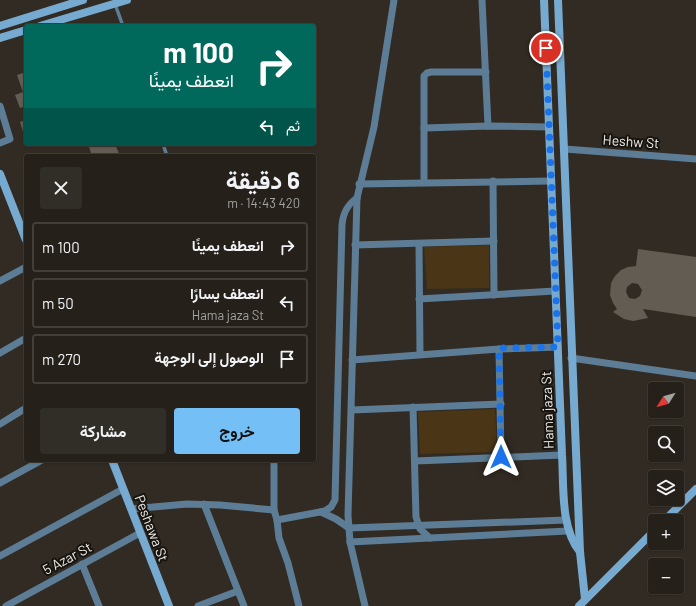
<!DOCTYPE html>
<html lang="ar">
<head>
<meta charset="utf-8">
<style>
  :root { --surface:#25201a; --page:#312d27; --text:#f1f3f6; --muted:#a3a3a2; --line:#423e39; --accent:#74c0f6 }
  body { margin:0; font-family:Barlow,Vazirmatn,sans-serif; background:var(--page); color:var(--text); direction:rtl; height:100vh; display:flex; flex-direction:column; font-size:15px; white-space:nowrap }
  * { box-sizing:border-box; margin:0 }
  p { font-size:13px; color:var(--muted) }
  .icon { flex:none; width:22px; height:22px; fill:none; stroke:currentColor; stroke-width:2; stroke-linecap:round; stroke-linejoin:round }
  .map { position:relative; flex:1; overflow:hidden; direction:ltr }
  .drawer { position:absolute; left:24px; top:154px; width:292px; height:308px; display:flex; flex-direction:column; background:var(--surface); border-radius:4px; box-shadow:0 1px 3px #0004,0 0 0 1px var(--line); direction:rtl }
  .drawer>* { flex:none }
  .hud { position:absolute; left:24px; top:24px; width:292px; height:122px; border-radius:4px; box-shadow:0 1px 3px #0004,0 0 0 1px var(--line); direction:rtl; background:#00695c; color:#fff; overflow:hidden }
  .needle { width:26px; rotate:233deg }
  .tools { position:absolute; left:648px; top:382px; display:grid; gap:8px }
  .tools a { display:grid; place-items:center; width:36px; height:36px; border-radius:4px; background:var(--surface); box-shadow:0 1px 3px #0004,0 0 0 1px var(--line); font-size:20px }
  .pin { position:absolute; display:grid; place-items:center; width:34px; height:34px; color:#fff; margin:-17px; border:2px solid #fff; border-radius:50%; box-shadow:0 1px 4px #0007 }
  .me { position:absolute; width:44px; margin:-22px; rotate:0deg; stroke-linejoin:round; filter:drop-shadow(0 0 3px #0008) }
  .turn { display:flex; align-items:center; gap:14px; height:84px; padding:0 16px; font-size:18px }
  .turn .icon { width:52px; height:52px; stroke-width:2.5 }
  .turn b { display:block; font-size:28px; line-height:34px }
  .then { display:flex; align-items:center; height:38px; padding:0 16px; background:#0003; gap:8px; font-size:15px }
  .round { display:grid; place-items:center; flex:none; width:42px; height:42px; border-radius:4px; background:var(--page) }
  .head { display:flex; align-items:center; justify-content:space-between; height:68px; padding:0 16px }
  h1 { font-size:24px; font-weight:700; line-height:30px }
  .button { display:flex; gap:8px; margin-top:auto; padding:8px 16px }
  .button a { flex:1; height:46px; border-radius:4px; background:var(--accent); color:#111; font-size:16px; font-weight:700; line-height:46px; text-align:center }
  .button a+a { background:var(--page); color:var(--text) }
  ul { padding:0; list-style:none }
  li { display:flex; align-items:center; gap:12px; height:50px; margin:0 8px 6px; padding:0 8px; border:2px solid var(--line); border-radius:4px }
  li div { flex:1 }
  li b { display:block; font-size:15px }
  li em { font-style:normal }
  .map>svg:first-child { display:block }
  .green { fill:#4a3516 }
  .building { fill:#635c53; fill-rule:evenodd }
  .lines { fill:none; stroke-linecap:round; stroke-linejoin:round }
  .lane { stroke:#5c7d95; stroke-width:3.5 }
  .street { stroke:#5c7d95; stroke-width:7 }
  .secondary { stroke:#76aad0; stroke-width:8 }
  .route { stroke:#1a73e8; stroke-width:7; stroke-dasharray:0 12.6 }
  .labels { text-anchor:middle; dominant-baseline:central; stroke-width:4; stroke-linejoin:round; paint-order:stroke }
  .street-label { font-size:14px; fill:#efebe5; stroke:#171410 }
</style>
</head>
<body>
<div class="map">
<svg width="696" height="606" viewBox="0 0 696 606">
  <rect width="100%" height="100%" fill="#312b23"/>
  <g class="green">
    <polygon points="489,245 489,288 427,289 424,247"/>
    <polygon points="495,409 497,452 420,454 418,412"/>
  </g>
  <g class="building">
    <polygon points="26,72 26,106 20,108 15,95 23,92 17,75"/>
    <polygon points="26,120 26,138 25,138 20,122"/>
    <polygon points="96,144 115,144 120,156 92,156 89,147"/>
    <path d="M638,249L696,257V317L643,309L648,318L633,321L624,319L613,312L617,309L613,303L610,295L611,283L615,276L621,270L628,267L636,266ZM632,283L638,284L642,290L640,296L635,299L629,298L626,292L627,287Z"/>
  </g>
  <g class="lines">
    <g class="lane">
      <polyline points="115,4 123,26"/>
      <polyline points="163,144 167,156"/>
    </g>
    <g class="street">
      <polyline points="482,0 488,126"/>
      <polyline points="0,106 10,139 0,143"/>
      <polyline points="424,128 488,126 549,127"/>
      <polyline points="565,149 696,159"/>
      <polyline points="493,181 494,295"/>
      <polyline points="424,182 424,76 427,73 431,72 486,72"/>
      <polyline points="359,184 551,181"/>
      <polyline points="419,244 420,354"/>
      <polyline points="355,245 494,241"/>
      <polyline points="0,281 26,267"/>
      <polyline points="419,299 555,291"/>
      <polyline points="499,349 501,457"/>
      <polyline points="0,353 26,338"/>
      <polyline points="571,358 696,376"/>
      <polyline points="352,360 499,349 558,347"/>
      <polyline points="413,407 416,517 420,529 430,538"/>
      <polyline points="352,410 501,404"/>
      <polyline points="0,424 26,408"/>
      <polyline points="274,460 274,510 277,520 279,538 288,563 299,606"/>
      <polyline points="415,461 562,455"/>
      <polyline points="0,483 42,460"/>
      <polyline points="204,504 244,606"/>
      <polyline points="131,509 187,504 220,505 274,510"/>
      <polyline points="321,512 336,519 349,528 566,520"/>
      <path d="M277,520L325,511L331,507L335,500L342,225C343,213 347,205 357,198"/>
      <polyline points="350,542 568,531"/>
      <polyline points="0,556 123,489"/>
      <polyline points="82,564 99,606"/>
      <polyline points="6,606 140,533"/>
      <polyline points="198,606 238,591"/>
      <polyline points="365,606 350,542 348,515 357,198 374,127 394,0"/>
    </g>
    <g class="secondary">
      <path d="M544,0L562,455C564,485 560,528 580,552"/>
      <polyline points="558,0 580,552 585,599"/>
      <polyline points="0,26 83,0"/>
      <polyline points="40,26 127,0"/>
      <polyline points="0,38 26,30"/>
      <polyline points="0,174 26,240"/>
      <polyline points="112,460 169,606"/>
      <polyline points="664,521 696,489"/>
      <polyline points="579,606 655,530"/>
    </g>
  </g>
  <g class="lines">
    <polyline class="route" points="501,457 499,348 558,347 546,48"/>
  </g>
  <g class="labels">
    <g class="street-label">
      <text transform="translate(631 141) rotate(4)">Heshw St</text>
      <text transform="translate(547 410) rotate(-92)">Hama jaza St</text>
      <text transform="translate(152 528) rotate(69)">Peshawa St</text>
      <text transform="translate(67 558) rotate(-28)">5 Azar St</text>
    </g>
  </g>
</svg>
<div class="tools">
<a><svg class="needle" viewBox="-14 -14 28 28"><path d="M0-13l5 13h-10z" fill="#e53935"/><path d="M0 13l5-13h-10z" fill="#a3a3a2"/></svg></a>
<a><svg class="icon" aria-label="search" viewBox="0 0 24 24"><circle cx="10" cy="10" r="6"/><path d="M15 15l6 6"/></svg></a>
<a><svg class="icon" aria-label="layers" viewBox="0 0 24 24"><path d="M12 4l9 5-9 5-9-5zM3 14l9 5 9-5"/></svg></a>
<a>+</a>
<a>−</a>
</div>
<div class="pin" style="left:546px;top:48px;background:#d93025"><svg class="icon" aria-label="arrive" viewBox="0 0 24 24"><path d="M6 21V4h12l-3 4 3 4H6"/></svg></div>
<svg class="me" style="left:501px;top:457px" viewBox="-20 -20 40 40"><path d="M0-17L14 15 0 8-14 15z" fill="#1a73e8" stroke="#fff" stroke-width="4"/></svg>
<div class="hud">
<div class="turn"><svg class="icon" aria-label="right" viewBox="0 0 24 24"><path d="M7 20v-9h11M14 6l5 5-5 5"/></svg><div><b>100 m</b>انعطف يمينًا</div></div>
<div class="then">ثم<svg class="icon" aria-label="left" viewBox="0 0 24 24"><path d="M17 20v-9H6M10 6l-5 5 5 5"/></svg></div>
</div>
<section class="drawer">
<div class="head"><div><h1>6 دقيقة</h1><p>420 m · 14:43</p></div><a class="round"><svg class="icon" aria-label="close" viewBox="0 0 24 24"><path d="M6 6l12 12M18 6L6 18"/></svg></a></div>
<ul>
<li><svg class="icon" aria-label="right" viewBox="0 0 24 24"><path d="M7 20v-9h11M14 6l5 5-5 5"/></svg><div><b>انعطف يمينًا</b></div><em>100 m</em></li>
<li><svg class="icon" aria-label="left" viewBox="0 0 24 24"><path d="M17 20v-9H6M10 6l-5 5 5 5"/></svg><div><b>انعطف يسارًا</b><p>Hama jaza St</p></div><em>50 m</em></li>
<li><svg class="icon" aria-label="arrive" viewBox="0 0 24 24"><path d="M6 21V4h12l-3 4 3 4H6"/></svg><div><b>الوصول إلى الوجهة</b></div><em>270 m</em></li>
</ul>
<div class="button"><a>خروج</a><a>مشاركة</a></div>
</section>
</div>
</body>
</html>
